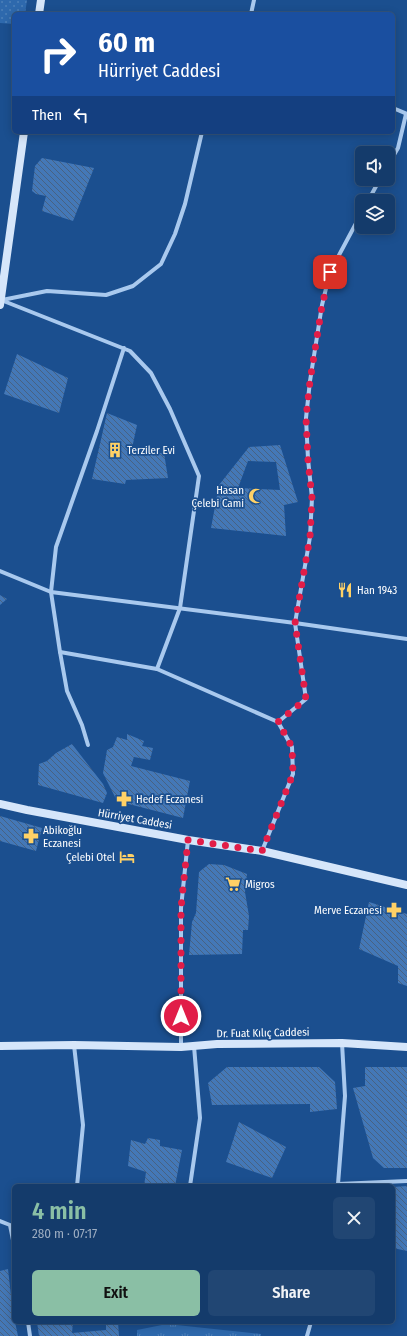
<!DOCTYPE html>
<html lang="en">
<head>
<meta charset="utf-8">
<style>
  :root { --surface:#143b6b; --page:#214673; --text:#f1f3f6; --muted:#9dadc1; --line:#33557e; --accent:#8abfa5 }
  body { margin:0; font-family:"Fira Sans Condensed",sans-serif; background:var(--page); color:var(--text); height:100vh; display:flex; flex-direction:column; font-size:15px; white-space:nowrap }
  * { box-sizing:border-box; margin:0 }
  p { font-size:13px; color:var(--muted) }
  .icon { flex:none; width:22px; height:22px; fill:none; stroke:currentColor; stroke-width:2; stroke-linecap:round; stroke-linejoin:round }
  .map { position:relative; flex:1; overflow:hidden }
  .details { position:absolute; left:12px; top:1184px; width:383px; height:140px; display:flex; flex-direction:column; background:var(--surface); border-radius:6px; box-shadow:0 2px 10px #0003,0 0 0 1px var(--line) }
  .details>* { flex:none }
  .top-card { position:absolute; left:12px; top:12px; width:383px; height:122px; border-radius:6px; box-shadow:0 2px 10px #0003,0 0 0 1px var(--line); background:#1a4fa0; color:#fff; overflow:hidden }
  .buttons { position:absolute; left:355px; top:146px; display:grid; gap:8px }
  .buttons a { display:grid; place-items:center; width:40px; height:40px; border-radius:6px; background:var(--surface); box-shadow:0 2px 10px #0003,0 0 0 1px var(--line); font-size:20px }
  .pin { position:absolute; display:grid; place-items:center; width:34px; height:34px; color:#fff; margin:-17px; border-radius:8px; box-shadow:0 2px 6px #0006 }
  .me { position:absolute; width:44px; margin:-22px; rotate:0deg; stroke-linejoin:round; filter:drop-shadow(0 0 3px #0008) }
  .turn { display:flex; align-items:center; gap:14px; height:84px; padding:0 20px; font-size:18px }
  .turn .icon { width:52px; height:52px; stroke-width:2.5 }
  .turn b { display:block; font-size:28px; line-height:34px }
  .then { display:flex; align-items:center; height:38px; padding:0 20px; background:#0003; gap:8px; font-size:15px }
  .round { display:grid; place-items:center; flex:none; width:42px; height:42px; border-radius:6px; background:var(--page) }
  .summary { display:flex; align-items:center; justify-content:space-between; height:68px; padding:0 20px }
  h1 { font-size:24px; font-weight:600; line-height:30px; color:var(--accent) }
  .action { display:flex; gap:8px; margin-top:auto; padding:8px 20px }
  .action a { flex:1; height:46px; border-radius:6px; background:var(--accent); color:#111; font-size:16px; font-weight:600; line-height:46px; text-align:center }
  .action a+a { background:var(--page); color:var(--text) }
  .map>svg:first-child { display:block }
  .grass { fill:url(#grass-dots) }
  .park { fill:url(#park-tufts) }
  .building { fill:url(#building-back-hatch); fill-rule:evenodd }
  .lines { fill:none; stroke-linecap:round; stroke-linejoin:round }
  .street { stroke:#a9c9ee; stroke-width:4 }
  .secondary { stroke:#d6e6fa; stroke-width:8 }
  .route { stroke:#e11d48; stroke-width:7; stroke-dasharray:0 12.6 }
  .labels { text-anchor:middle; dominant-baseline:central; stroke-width:3.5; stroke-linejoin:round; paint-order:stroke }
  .poi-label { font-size:11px; fill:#fff; stroke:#1b4f8f; text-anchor:start }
  .street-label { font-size:11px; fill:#fff; stroke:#1b4f8f }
</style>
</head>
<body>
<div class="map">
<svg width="407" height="1336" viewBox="0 0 407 1336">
  <defs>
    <pattern id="grass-dots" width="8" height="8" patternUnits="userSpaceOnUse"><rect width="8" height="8" fill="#2e69ad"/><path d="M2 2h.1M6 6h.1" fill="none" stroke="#4d80b9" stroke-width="1.8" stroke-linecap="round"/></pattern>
    <pattern id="park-tufts" width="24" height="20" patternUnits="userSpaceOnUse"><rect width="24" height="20" fill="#2e69ad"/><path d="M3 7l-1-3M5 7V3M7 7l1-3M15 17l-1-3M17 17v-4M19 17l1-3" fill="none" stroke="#4d80b9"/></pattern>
    <pattern id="building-back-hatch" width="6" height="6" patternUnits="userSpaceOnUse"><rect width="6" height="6" fill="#4478b7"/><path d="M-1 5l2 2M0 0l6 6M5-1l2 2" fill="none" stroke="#486282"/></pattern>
  </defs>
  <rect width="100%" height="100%" fill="#1b4f8f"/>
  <polygon class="grass" points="0,0 27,0 25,14 14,14 14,24 0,23"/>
  <polygon class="park" points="167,1324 261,1334 261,1336 137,1336 137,1330"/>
  <g class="building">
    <polygon points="42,158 94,168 73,221 42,211 46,196 36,194 32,191 35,166"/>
    <polygon points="17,354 68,378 59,413 4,394"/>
    <polygon points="107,413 137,425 131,453 164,453 168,478 126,480 125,484 92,479"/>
    <path d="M280,445L298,502L284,505L286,536L211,528L219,485L249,447ZM248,461L276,462L280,490L238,488Z"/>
    <polygon points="0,595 7,599 0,605"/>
    <polygon points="127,734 144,741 142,746 153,748 150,760 134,757 131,766 190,781 183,818 117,801 103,773 107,750 113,747 117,737 127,740"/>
    <polygon points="72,744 103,784 107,793 103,803 38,785 39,764 47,761 56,753"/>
    <polygon points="0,816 42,828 36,851 0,841"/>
    <polygon points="209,864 224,865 247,874 245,892 249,916 248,930 243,930 242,954 189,955 192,922 196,913 199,872"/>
    <polygon points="369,902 407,914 407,986 398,983 398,966 359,949"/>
    <polygon points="227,1067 319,1067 335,1082 337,1109 310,1112 310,1104 212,1105 208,1083"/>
    <polygon points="365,1067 407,1067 407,1168 384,1168 373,1158 353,1088 365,1086"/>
    <polygon points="239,1122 286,1147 272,1178 226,1162"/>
    <polygon points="148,1138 160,1140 160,1146 182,1150 175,1186 144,1186 146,1172 128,1166 131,1140 145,1144"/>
    <polygon points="407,1186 407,1251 393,1248 393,1187"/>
    <polygon points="8,1269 14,1322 15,1322 18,1336 0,1336 0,1271"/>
    <polygon points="37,1322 73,1322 72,1333 106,1330 106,1322 118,1322 119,1336 39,1336"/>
  </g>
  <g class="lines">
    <g class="street">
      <polyline points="251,14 254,0"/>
      <polyline points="393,108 407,114"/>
      <polyline points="388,165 398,148 406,114"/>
      <polyline points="368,201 380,179"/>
      <polyline points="1,300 130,351 151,373 170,409 199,476 180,608 157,669 60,652 51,592 56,547 97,431 124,348"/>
      <polyline points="2,300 47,291 106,295 133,286 161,264 175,234 185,204 202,132"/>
      <polyline points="0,571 51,592 295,623 407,639"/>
      <polyline points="60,652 67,691 82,725 88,745"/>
      <polyline points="157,669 278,722 292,747 293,774 262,851"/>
      <polyline points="278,722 306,699 295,623 310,537 312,498 308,459 306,418 310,381 322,305 330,272 362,212"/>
      <polyline points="74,1045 83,1125 77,1186"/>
      <polyline points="181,1047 181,908 188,840"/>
      <polyline points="338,1184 345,1096 342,1043"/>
      <polyline points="190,1186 200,1118 194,1046"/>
      <polyline points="338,1186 338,1184 407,1181"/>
      <polyline points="0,1221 10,1225 14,1245"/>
      <polyline points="28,1322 30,1336"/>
      <polyline points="307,1336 311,1322"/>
    </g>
    <g class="secondary">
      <polyline points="39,14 41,0"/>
      <polyline points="0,305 24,132"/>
      <polyline points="0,804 27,810 188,840 262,851 407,885"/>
      <polyline points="0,1046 74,1045 181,1047 217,1044 342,1043 407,1047"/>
    </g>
  </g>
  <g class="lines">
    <polyline class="route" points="181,1016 181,908 188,840 262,851 293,774 292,747 278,722 306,699 295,623 310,537 312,498 308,460 306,418 310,381 322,306 330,272"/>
  </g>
  <defs>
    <g id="building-bare" transform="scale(1.2)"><path d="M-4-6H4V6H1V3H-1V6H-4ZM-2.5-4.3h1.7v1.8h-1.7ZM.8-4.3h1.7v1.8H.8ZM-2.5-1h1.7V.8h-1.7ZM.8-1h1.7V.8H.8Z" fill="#ffd166" stroke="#1b4f8f" stroke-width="2.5" paint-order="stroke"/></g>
    <g id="mosque-bare" transform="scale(1.2)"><path d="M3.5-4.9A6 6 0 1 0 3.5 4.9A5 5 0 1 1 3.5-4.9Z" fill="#ffd166" stroke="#1b4f8f" stroke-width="2.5" paint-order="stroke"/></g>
    <g id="restaurant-bare" transform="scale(1.2)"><path d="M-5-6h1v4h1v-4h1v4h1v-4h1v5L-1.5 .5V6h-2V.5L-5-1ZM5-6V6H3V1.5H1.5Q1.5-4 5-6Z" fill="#ffd166" stroke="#1b4f8f" stroke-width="2.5" paint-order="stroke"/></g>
    <g id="pharmacy-bare" transform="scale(1.2)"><path d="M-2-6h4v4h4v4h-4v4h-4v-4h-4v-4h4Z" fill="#ffd166" stroke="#1b4f8f" stroke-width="2.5" paint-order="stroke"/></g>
    <g id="hotel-bare" transform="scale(1.2)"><path d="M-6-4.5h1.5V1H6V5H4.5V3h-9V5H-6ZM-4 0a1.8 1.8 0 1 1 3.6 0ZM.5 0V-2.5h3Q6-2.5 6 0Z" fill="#ffd166" stroke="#1b4f8f" stroke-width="2.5" paint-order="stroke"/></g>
    <g id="supermarket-bare" transform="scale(1.2)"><path d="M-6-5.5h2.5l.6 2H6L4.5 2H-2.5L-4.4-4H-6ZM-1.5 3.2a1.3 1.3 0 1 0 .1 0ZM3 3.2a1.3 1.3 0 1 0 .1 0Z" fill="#ffd166" stroke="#1b4f8f" stroke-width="2.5" paint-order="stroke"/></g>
  </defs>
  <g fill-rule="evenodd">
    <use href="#building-bare" x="115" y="450"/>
    <use href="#mosque-bare" x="256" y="496"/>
    <use href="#restaurant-bare" x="345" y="590"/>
    <use href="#pharmacy-bare" x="124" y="799"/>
    <use href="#pharmacy-bare" x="31" y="836"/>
    <use href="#hotel-bare" x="127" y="857"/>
    <use href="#supermarket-bare" x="233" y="884"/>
    <use href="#pharmacy-bare" x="394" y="910"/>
  </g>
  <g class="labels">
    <g class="poi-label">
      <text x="127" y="450">Terziler Evi</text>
      <text x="244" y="490" text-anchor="end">Hasan<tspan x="244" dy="13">Çelebi Cami</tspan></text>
      <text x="357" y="590">Han 1943</text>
      <text x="136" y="799">Hedef Eczanesi</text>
      <text x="43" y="830">Abikoğlu<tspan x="43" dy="13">Eczanesi</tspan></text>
      <text x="115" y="857" text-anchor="end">Çelebi Otel</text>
      <text x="245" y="884">Migros</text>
      <text x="382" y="910" text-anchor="end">Merve Eczanesi</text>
    </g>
    <g class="street-label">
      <text transform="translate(135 819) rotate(10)">Hürriyet Caddesi</text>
      <text transform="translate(263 1033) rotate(-1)">Dr. Fuat Kılıç Caddesi</text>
    </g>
  </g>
</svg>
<div class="buttons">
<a><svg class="icon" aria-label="sound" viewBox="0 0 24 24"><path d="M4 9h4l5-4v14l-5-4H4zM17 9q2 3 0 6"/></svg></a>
<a><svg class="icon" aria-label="layers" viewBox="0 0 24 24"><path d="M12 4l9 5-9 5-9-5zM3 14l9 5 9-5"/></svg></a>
</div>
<div class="pin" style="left:330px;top:272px;background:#d93025"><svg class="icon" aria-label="arrive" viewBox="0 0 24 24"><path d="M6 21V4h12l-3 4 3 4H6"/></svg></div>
<svg class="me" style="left:181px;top:1016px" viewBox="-20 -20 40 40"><circle r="17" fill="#e11d48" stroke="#fff" stroke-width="3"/><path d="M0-11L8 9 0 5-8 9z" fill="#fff"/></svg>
<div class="top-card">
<div class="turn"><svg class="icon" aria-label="right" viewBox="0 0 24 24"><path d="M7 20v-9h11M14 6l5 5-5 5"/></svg><div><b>60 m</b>Hürriyet Caddesi</div></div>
<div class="then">Then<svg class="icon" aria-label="left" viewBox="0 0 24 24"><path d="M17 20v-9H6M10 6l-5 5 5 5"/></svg></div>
</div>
<section class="details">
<div class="summary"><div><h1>4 min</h1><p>280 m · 07:17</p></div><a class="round"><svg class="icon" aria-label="close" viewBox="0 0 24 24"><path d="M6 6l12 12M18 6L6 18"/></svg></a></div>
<div class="action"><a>Exit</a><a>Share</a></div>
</section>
</div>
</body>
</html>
